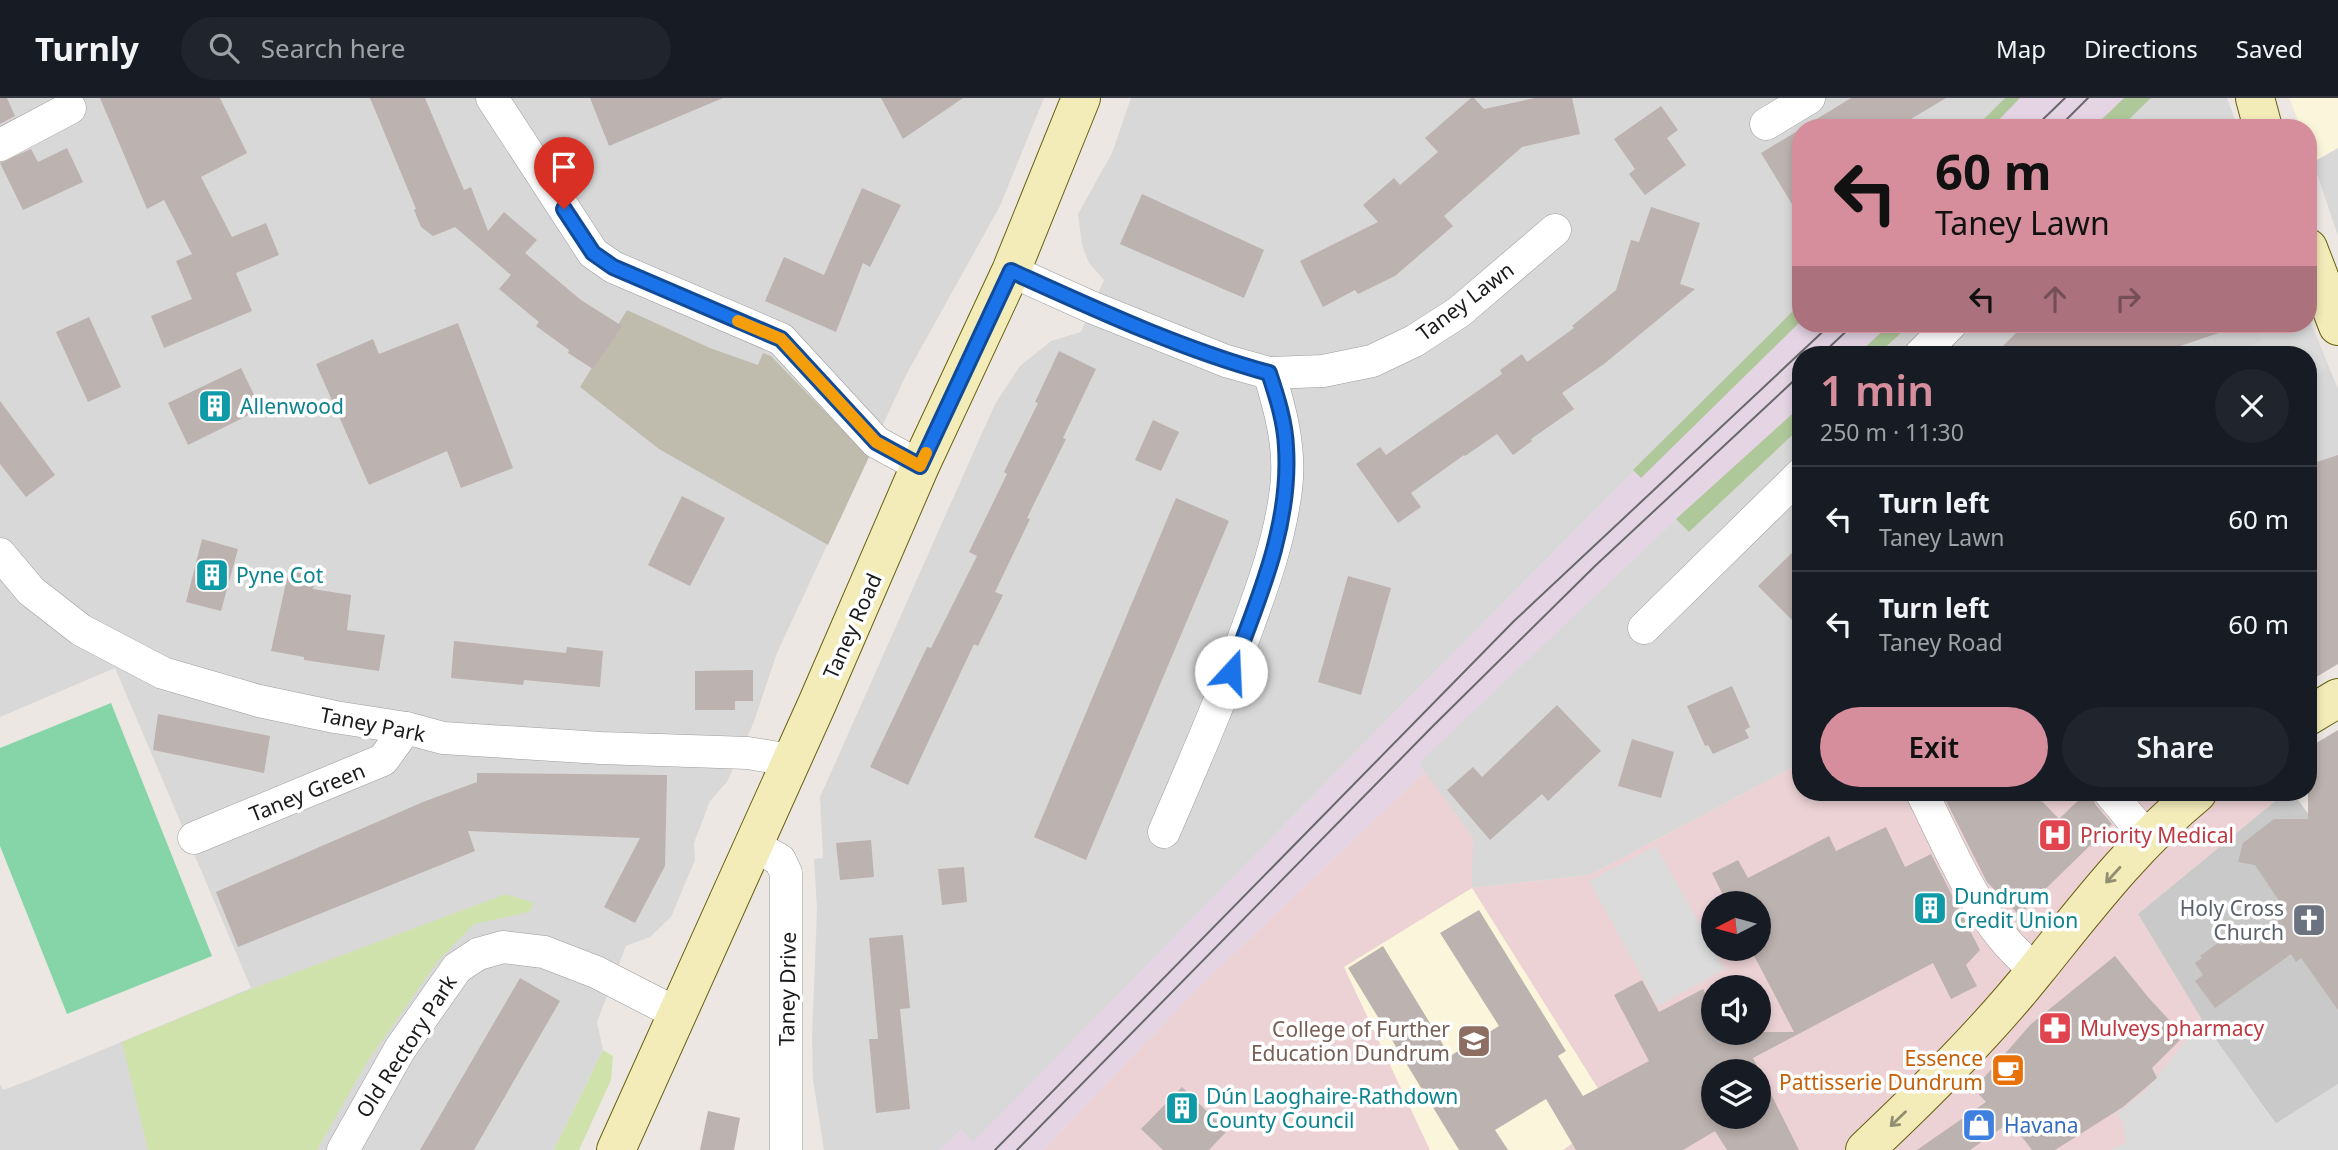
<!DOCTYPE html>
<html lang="en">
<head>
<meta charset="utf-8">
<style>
  :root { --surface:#171b24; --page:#20242c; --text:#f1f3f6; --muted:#9ea1a6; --line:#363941; --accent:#d68e9c }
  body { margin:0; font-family:"Noto Sans",sans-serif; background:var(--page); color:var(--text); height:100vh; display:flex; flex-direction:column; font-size:26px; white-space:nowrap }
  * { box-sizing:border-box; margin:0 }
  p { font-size:23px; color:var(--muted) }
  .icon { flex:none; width:38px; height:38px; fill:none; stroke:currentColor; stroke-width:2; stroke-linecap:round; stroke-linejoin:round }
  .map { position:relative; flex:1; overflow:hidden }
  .drawer { position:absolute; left:1792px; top:248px; width:525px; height:455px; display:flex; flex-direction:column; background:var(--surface); border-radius:28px; box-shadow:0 4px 10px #0003 }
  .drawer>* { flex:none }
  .guide { position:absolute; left:1792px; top:21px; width:525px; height:214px; border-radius:28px; box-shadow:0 4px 10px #0003; background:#d68e9c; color:#111; overflow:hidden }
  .needle { width:46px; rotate:264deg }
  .fabs { position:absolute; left:1701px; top:793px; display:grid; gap:14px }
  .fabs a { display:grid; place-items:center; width:70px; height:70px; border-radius:50%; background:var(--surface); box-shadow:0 4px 10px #0003; font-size:35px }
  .pin { position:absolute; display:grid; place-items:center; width:60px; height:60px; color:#fff; margin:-72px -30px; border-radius:50% 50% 50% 0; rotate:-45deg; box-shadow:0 0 7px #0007 }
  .pin .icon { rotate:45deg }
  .me { position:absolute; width:77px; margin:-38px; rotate:20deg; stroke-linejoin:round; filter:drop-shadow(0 0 5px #0008) }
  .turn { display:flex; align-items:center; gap:24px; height:147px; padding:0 28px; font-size:32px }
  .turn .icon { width:91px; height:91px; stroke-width:2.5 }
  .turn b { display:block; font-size:49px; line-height:60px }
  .lanes { display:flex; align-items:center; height:66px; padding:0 28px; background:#0003; justify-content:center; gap:35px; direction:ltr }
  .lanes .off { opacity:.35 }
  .round { display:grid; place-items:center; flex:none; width:74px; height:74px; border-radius:37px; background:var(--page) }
  .overview { display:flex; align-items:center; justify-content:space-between; height:119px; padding:0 28px }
  h1 { font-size:42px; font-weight:600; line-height:52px; color:var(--accent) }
  .button { display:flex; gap:14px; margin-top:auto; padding:14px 28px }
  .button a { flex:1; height:80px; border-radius:42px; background:var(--accent); color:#111; font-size:28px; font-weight:600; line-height:80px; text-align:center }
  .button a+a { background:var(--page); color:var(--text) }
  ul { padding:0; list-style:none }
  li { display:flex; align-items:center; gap:21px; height:105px; padding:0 28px; border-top:2px solid var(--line) }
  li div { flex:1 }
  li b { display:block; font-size:26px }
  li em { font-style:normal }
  header { display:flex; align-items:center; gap:42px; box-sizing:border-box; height:98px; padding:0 35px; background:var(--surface); border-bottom:2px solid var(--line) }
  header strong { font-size:33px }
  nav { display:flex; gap:38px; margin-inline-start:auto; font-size:24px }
  .search { width:490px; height:63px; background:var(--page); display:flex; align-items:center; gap:18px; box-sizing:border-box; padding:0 24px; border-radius:38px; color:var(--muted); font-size:26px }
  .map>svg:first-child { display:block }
  .residential { fill:#d9d8d8 }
  .commercial { fill:#ecd2d5; fill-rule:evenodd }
  .industrial { fill:#e4d4e4 }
  .education { fill:#fbf6db }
  .religious { fill:#c9c9c9 }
  .construction { fill:#bfbcae }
  .grass { fill:#d0e2ab }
  .forest { fill:#afc89a }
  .pitch { fill:#86d5a9 }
  .parking { fill:#dbdbdb }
  .building { fill:#bcb2af; fill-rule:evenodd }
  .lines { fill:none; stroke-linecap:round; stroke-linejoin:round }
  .street-casing { stroke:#9c9c9c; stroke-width:33 }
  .secondary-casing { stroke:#66610e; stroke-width:40 }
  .street { stroke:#fff; stroke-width:32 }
  .secondary { stroke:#f3ecb9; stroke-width:38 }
  .tram { stroke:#696969; stroke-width:2 }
  .oneway { stroke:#928e72 }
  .route-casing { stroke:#114b97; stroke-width:18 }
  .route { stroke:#1a73e8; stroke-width:12 }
  .slow { stroke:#f59e0b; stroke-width:12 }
  .labels { text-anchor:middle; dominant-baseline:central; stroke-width:7; stroke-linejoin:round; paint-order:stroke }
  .street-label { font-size:21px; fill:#1b1b1b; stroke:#fff }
  .culture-label { font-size:21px; fill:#0d838f; stroke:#fff; text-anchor:start }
  .health-label { font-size:21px; fill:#be3a42; stroke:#fff; text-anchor:start }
  .worship-label { font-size:21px; fill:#5b616d; stroke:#fff; text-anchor:end }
  .education-label { font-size:21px; fill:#785e54; stroke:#fff; text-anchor:end }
  .food-label { font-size:21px; fill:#c56008; stroke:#fff; text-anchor:end }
  .shop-label { font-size:21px; fill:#366cbe; stroke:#fff; text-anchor:start }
</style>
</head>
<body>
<header>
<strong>Turnly</strong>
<div class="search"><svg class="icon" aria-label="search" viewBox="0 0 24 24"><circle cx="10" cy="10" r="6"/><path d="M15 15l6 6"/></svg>Search here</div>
<nav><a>Map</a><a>Directions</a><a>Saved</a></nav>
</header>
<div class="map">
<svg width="2338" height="1052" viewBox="0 0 2338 1052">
  <rect width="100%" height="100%" fill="#ece7e2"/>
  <g class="residential">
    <polygon points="0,0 1044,0 1000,108 906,277 777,555 753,626 727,684 710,703 694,745 695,762 671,819 650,839 626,848 597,924 603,952 554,1052 0,1052 0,986 3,992 30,982 251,890 115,570 0,619"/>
    <polygon points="1131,0 2005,0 1976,30 1801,30 1801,205 1383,626 973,1045 961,1032 940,1052 824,1052 813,982 812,942 817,811 814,761 823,760 820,699 995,306 1020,268 1051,243 1081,234 1104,182 1089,165 1082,147 1078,116 1112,55"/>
    <polygon points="2151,0 2227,0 2238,30 2120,30"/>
    <polygon points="2338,50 2338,138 2313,64"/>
    <polygon points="2308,218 2338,291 2338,359 2308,376 2308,257 1878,257 1911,226 2308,226"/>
    <polygon points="1801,329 1801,665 1590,777 1472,790 1418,665 1676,421 1689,434"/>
  </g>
  <path class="commercial" d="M1801,665V695H2285L2138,816L2204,925L2275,1026L2338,986V1052H1043L1203,885L1425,674L1473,739L1472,790L1590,777ZM1713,805H1759V850H1713ZM1713,889H1759V934H1713ZM1713,973H1759V1018H1713Z"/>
  <g class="industrial">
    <polygon points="2005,0 2151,0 2120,30 1976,30"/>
    <polygon points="1801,205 1801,226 1911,226 1877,257 1801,257 1801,329 1689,434 1676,421 1419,665 1425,674 1203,885 1043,1052 940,1052 961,1032 973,1044 1383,626"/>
  </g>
  <g class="education">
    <polygon points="2289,0 2338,0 2338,50 2313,64 2308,49 2308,30 2301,30"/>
    <polygon points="1472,790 1614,1016 1563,1052 1430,1052 1344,869"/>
  </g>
  <polygon class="religious" points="2285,695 2293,695 2338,757 2338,986 2276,1026 2204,925 2138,816"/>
  <polygon class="construction" points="627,212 710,250 758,267 763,255 771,258 869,359 828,447 659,351 580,289"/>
  <g class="grass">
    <polygon points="506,796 534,805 529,814 474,826 438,863 367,964 317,1052 148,1052 122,944 251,891"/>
    <polygon points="603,952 613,958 611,982 579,1052 554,1052"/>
  </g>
  <g class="forest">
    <polygon points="2005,0 2020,0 1991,30 1975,30"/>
    <polygon points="2124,0 2151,0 2120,30 2093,30"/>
    <polygon points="1801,205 1801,223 1641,380 1633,372"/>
    <polygon points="1890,226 1911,226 1877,257 1857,257"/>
    <polygon points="1801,308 1801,329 1689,434 1676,421"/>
  </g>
  <polygon class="pitch" points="111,605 212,858 67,916 0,748 0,650"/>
  <g class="parking">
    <polygon points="2308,218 2327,268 2312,282 2308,284 2308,257 2249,257 2246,249 2261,243 2254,226 2308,226"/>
    <polygon points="1656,748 1725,871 1658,908 1589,783"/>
    <polygon points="2204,925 2275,1026 2338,986 2338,1052 2111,1052 2126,1044 2122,1023 2117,1015 2145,993 2195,931"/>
  </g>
  <g class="building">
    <polygon points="0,0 7,0 15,18 0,26"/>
    <polygon points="100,0 220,0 247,55 201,79 232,139 266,125 279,157 236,175 252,213 164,250 151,218 192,201 176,163 192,156 164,102 147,111"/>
    <polygon points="370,0 425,0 464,92 471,89 488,133 504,114 537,142 525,155 581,202 622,228 593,271 568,255 569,252 536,228 539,224 499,191 511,177 455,129 433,138 421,129 414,112 416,111"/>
    <polygon points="590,0 723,0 609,48"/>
    <polygon points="881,0 963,0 903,41"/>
    <polygon points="1471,0 1474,0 1484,11 1535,0 1572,0 1580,36 1522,49 1444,118 1453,128 1395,178 1358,196 1355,192 1323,209 1300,163 1378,124 1363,107 1394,80 1400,87 1438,54 1425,40"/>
    <polygon points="1851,0 1946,0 1896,30 1802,30"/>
    <polygon points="1661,8 1678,32 1667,40 1686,67 1645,97 1629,76 1635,71 1614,41"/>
    <polygon points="1801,31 1801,121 1761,55"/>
    <polygon points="67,50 83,84 23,112 0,65 31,51 38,64"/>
    <polygon points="862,90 901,107 870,169 863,165 836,234 765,203 784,159 824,177"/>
    <polygon points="1142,96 1264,152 1244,200 1120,146"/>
    <polygon points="1651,109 1700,125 1680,186 1695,191 1604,266 1562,295 1574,311 1531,341 1532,343 1513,357 1497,336 1465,358 1464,357 1411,395 1421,409 1398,425 1356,366 1380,349 1386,357 1502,276 1500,272 1522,256 1527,264 1574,230 1572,228 1616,192 1631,142 1639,144"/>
    <polygon points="89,219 121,289 88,304 56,234"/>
    <polygon points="458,225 513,370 461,390 447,353 369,387 316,266 373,241 379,256"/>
    <polygon points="2025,226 2232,226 2233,230 2154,257 1994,257"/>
    <polygon points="1059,253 1096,271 1063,340 1066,341 1027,420 1030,421 995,494 1003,497 978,548 974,546 908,687 870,669 927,549 931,550 977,458 969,454 1007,376 1004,374 1038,305 1035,304"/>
    <polygon points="241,270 261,311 188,347 168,305"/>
    <polygon points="0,303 55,377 26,399 0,366"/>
    <polygon points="1153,322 1179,334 1161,373 1135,362"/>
    <polygon points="2338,357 2338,566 2308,584 2308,367"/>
    <polygon points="682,398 725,420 690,488 648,467"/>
    <polygon points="1176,400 1229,423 1086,762 1034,739"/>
    <polygon points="202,441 238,451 221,513 186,504"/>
    <polygon points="1801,446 1801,531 1758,488"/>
    <polygon points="289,471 316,478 313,491 351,497 347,532 385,537 379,573 304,562 304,559 271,553"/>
    <polygon points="1348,478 1391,490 1361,597 1318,584"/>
    <polygon points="454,543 566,555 567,549 603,553 600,589 524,582 523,587 451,580"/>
    <polygon points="753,572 753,603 735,603 735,612 695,612 695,573"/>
    <polygon points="1732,588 1750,629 1745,632 1749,640 1713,656 1708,647 1705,648 1687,608"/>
    <polygon points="1557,607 1601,653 1548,703 1542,696 1490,742 1447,692 1473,669 1482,679"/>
    <polygon points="158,616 270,638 264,675 153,652"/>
    <polygon points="2338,632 2338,912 2301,860 2296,864 2291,856 2215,910 2195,883 2203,877 2195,865 2202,860 2200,858 2232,835 2241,848 2288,816 2255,767 2238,764 2243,745 2274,721 2308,721 2308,650"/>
    <polygon points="1632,641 1674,654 1661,700 1618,688"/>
    <polygon points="477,675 667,677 665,768 635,825 604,809 640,740 468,733 475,753 238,849 216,794 423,704 477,684"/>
    <polygon points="1942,695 2034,695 2059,721 2086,695 2092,695 2095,706 2112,726 2019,817 1987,784"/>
    <path d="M1886,729L1905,769L1931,756L1980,852L1966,867L1977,888L1951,901L1933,865L1753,960L1799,1052H1727L1715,1033L1683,1052H1576L1546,1001L1495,1032L1508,1052H1459L1348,870L1383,848L1450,958L1499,928L1440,835L1479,812L1566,953L1558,958L1583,998L1649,963L1614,897L1642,882L1659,914L1703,891L1713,909V934H1794L1750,850H1759V805H1727L1712,775L1738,762L1748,780L1829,738L1836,753ZM1713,973H1759V1018H1713Z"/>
    <polygon points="871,742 874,779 840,782 836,745"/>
    <polygon points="964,769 967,804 942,807 938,771"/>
    <polygon points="903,837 910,910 900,911 910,1011 876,1015 869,941 878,941 869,840"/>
    <polygon points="2115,858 2148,899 2184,938 2152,970 2157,980 2123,1009 2055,1052 2032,1052 2012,1026 2008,1029 2006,1027 1970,1052 1917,1052 1986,1004 1974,991 2031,926"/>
    <polygon points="520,880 560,903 474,1052 420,1052"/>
    <polygon points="1182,989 1227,1033 1209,1052 1163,1052 1141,1031"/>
    <polygon points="708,1013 740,1020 734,1052 700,1052"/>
  </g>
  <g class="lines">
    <g class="street-casing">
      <g id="street">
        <polyline points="492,0 593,155 613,169 781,241 876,344 920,368"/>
        <polyline points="1766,26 1809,0"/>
        <polyline points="0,47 70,10"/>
        <polyline points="1011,173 1091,209 1226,263 1269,275 1323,273 1372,263 1414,243 1459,214 1555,132"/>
        <polyline points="1920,257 1951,226"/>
        <polyline points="0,456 31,493 81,532 163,575 259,603 335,619 406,630 443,640 601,650 748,655 790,662"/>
        <polyline points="1644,530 1801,376"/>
        <path d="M1922,695C1953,756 1980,829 2036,872"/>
        <polyline points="2110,695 2148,741"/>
        <path d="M1164,734C1193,667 1222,600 1247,531C1264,485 1280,440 1286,391C1291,352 1281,313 1269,275"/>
        <polyline points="194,740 383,662 406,630"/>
        <polyline points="753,747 780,762 786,775 786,1052"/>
        <polyline points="343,1052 400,951 457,870 478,856 503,849 544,854 596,874 676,915"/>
      </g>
    </g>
    <g class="secondary-casing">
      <g id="secondary">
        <polyline points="2255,0 2263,30"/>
        <polyline points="2308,150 2338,228"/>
        <polyline points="2308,618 2338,600"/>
        <polyline points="616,1052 817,606 920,368 1011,173 1081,0"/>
        <path d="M1865,1052C1925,995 1985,936 2037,871C2087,809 2135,746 2197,695"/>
      </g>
    </g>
    <use href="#street" class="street"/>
    <use href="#secondary" class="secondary"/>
    <g class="tram">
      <polyline points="2034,30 2065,0"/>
      <polyline points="2058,30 2088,0"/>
      <polyline points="1821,257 1854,226"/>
      <polyline points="995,1052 1514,523 1831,226"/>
      <polyline points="1017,1052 1432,629 1595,468 1801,276"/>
    </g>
  </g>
  <defs><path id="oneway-shaft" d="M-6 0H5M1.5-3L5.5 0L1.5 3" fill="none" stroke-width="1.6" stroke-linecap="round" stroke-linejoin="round" transform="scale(1.75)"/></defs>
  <g class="oneway">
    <use href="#oneway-shaft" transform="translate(2113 777) rotate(132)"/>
    <use href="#oneway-shaft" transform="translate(1898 1021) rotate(136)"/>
  </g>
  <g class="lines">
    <g class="route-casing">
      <path id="route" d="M564,111L593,155L613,169L781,241L876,344L920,368L1011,173C1095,211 1181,251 1269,275C1277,299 1285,324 1286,349C1291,428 1258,502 1231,574"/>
    </g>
    <use href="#route" class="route"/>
    <polyline class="slow" points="738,223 781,241 876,344 920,368 926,355"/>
  </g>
  <defs>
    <g id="building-square" transform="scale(1.75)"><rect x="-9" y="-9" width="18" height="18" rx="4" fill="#0f9aa8" stroke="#fff"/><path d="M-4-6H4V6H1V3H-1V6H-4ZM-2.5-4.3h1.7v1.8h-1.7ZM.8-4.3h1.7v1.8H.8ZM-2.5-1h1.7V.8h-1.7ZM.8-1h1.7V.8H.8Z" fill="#fff"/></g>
    <g id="hospital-square" transform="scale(1.75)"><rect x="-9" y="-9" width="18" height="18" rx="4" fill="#e0444e" stroke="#fff"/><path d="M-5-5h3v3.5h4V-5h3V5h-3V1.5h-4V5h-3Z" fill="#fff"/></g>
    <g id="church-square" transform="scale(1.75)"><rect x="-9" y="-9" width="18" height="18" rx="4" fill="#6b7280" stroke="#fff"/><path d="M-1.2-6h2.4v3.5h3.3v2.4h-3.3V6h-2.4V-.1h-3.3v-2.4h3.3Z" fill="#fff"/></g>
    <g id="pharmacy-square" transform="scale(1.75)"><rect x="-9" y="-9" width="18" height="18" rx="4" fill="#e0444e" stroke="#fff"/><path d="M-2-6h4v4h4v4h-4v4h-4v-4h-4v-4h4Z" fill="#fff"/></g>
    <g id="university-square" transform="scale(1.75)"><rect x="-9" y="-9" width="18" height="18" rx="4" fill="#8d6e63" stroke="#fff"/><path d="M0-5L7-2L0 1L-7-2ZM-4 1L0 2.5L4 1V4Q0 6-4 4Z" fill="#fff"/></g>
    <g id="cafe-square" transform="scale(1.75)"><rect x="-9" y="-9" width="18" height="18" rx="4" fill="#e8710a" stroke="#fff"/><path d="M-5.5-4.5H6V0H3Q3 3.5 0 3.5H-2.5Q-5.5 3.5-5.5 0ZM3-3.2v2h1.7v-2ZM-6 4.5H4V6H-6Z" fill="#fff"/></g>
    <g id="shop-square" transform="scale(1.75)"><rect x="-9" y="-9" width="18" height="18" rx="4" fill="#3f7fe0" stroke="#fff"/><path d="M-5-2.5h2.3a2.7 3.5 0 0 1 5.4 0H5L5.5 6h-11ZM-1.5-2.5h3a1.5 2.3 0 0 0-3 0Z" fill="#fff"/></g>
  </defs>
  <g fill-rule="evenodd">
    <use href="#building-square" x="215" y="308"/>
    <use href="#building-square" x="212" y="477"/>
    <use href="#hospital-square" x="2055" y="737"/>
    <use href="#building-square" x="1930" y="810"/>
    <use href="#church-square" x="2309" y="822"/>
    <use href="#pharmacy-square" x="2055" y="930"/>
    <use href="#university-square" x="1474" y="943"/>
    <use href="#cafe-square" x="2008" y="972"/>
    <use href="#building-square" x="1182" y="1010"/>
    <use href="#shop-square" x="1979" y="1027"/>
  </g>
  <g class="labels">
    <g class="street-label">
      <text transform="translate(1465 203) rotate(-37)">Taney Lawn</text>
      <text transform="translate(852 528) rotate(-66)">Taney Road</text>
      <text transform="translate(373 626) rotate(11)">Taney Park</text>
      <text transform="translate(307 694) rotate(-22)">Taney Green</text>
      <text transform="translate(787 891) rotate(-89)">Taney Drive</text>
      <text transform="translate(406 948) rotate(-57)">Old Rectory Park</text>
    </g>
    <g class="culture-label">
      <text x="240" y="308">Allenwood</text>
      <text x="236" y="477">Pyne Cot</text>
      <text x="1954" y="798">Dundrum<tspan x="1954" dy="24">Credit Union</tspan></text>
      <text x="1206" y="998">Dún Laoghaire-Rathdown<tspan x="1206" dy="24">County Council</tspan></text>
    </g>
    <g class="health-label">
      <text x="2080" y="737">Priority Medical</text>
      <text x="2080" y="930">Mulveys pharmacy</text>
    </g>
    <g class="worship-label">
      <text x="2284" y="810">Holy Cross<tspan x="2284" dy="24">Church</tspan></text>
    </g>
    <g class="education-label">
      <text x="1450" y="931">College of Further<tspan x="1450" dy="24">Education Dundrum</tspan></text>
    </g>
    <g class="food-label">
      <text x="1983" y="960">Essence<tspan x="1983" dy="24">Pattisserie Dundrum</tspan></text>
    </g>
    <g class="shop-label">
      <text x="2004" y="1027">Havana</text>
    </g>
  </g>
</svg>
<div class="fabs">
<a><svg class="needle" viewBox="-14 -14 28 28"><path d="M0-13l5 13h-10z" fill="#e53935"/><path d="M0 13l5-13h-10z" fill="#9ea1a6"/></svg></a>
<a><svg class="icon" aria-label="sound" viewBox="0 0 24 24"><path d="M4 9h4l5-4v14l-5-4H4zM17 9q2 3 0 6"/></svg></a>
<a><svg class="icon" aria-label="layers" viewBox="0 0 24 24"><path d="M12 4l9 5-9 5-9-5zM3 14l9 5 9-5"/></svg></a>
</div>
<div class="pin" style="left:564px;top:111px;background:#d93025"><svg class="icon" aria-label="arrive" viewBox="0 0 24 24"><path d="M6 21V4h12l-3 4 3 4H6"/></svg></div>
<svg class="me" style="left:1231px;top:574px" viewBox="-20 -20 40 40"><circle r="19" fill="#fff"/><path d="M0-13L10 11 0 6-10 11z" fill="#1a73e8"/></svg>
<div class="guide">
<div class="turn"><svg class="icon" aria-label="left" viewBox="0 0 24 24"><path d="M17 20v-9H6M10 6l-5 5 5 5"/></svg><div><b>60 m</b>Taney Lawn</div></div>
<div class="lanes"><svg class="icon" aria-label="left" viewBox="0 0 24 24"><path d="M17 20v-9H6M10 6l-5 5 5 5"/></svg><svg class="icon off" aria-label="ahead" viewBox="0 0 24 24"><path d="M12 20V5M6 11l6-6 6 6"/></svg><svg class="icon off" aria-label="right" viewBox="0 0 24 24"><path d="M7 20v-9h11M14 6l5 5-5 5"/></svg></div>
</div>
<section class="drawer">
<div class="overview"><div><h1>1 min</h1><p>250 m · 11:30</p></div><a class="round"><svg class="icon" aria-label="close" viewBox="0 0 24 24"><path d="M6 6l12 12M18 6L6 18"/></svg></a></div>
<ul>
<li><svg class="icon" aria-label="left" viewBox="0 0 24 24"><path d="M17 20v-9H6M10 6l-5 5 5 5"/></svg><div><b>Turn left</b><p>Taney Lawn</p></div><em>60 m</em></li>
<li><svg class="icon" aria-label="left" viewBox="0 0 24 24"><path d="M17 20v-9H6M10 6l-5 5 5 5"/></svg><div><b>Turn left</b><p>Taney Road</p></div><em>60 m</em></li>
</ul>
<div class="button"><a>Exit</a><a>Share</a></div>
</section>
</div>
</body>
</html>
